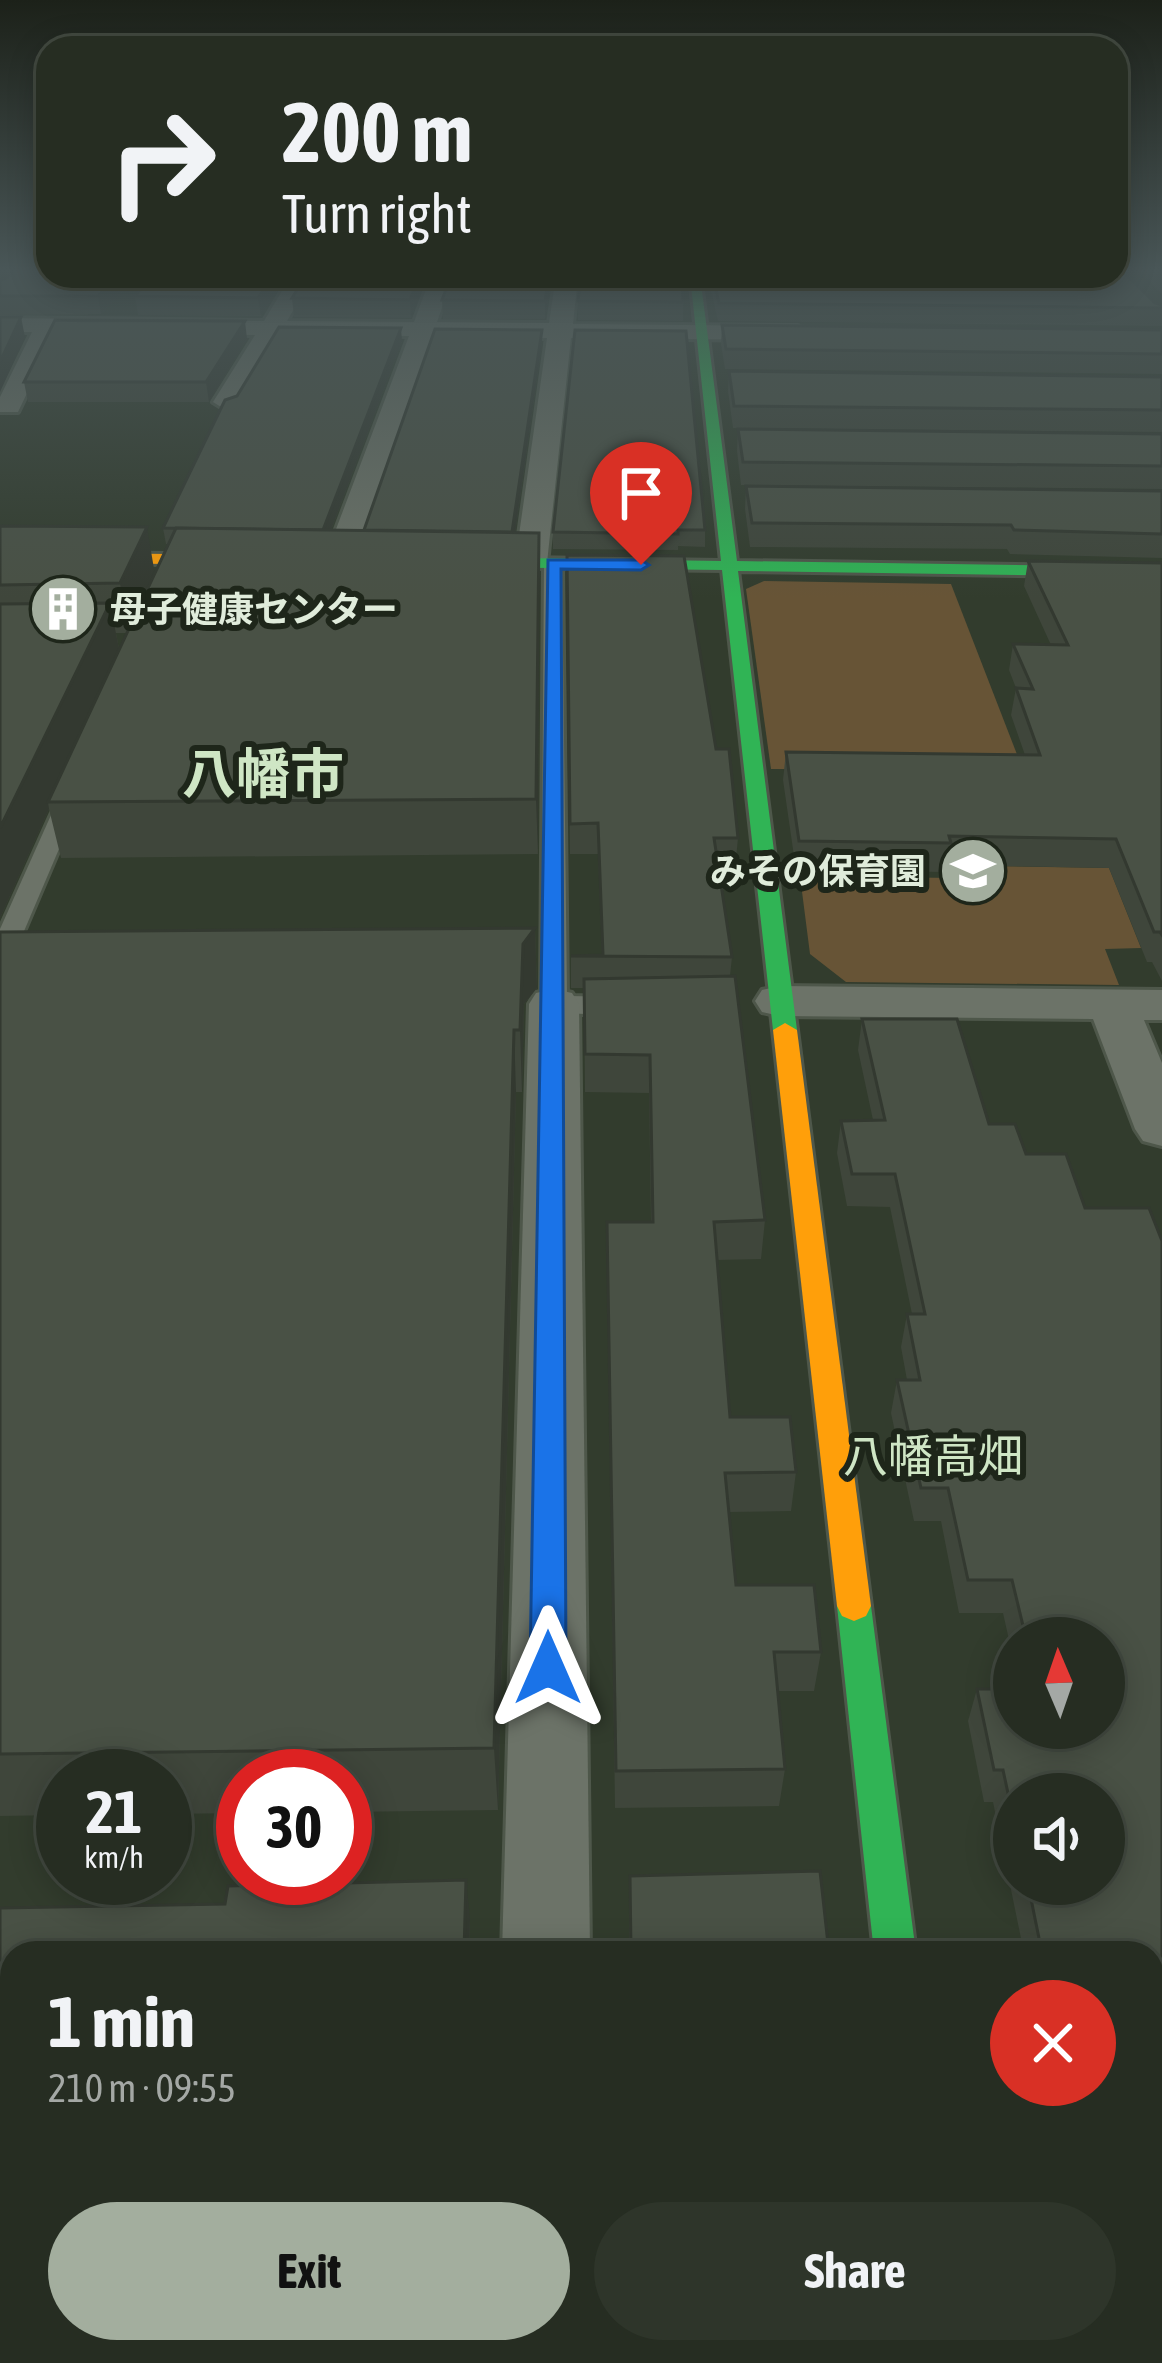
<!DOCTYPE html>
<html lang="en">
<head>
<meta charset="utf-8">
<style>
  :root { --surface:#262d22; --page:#2e352a; --text:#f1f3f6; --muted:#a4a8a5; --line:#424940; --accent:#a3ae9e }
  body { margin:0; font-family:"Asap Condensed","Noto Sans JP",sans-serif; background:var(--page); color:var(--text); height:100vh; display:flex; flex-direction:column; font-size:45px; white-space:nowrap }
  * { box-sizing:border-box; margin:0 }
  p { font-size:39px; color:var(--muted) }
  .icon { flex:none; width:66px; height:66px; fill:none; stroke:currentColor; stroke-width:2; stroke-linecap:round; stroke-linejoin:round }
  .map { position:relative; flex:1; overflow:hidden }
  .sheet { position:absolute; left:0px; top:1941px; width:1164px; height:423px; display:flex; flex-direction:column; background:var(--surface); border-radius:36px 36px 0 0; box-shadow:0 6px 30px #0003,0 0 0 3px var(--line) }
  .sheet>* { flex:none }
  .guide { position:absolute; left:36px; top:36px; width:1092px; height:252px; border-radius:36px; box-shadow:0 6px 30px #0003,0 0 0 3px var(--line); background:#262d22; color:var(--text); overflow:hidden }
  .needle { width:78px; rotate:358deg }
  .tools { position:absolute; left:993px; top:1617px; display:grid; gap:24px }
  .tools a { display:grid; place-items:center; width:132px; height:132px; border-radius:50%; background:var(--surface); box-shadow:0 6px 30px #0003,0 0 0 3px var(--line); font-size:60px }
  .speed { position:absolute; left:36px; top:1749px; display:flex; gap:24px; font-size:60px; font-weight:700; text-align:center }
  .speed>* { display:grid; place-content:center; width:156px; height:156px; border-radius:50%; background:var(--surface); box-shadow:0 6px 30px #0003,0 0 0 3px var(--line); line-height:1 }
  .speed small { font-size:30px; font-weight:400 }
  .speed .limit { border:18px solid #d22; background:#fff; color:#111 }
  .pin { position:absolute; display:grid; place-items:center; width:102px; height:102px; color:#fff; margin:-123px -51px; border-radius:50% 50% 50% 0; rotate:-45deg; box-shadow:0 0 12px #0007 }
  .pin .icon { rotate:45deg }
  .me { position:absolute; width:132px; margin:-66px; rotate:0deg; stroke-linejoin:round; filter:drop-shadow(0 0 9px #0008) }
  .turn { display:flex; align-items:center; gap:42px; height:252px; padding:0 48px; font-size:54px }
  .turn .icon { width:156px; height:156px; stroke-width:2.5 }
  .turn b { display:block; font-size:84px; line-height:102px }
  .round { display:grid; place-items:center; flex:none; width:126px; height:126px; border-radius:63px; background:var(--page) }
  .summary { display:flex; align-items:center; justify-content:space-between; height:204px; padding:0 48px }
  h1 { font-size:72px; font-weight:700; line-height:90px }
  .action { display:flex; gap:24px; margin-top:auto; padding:24px 48px }
  .action a { flex:1; height:138px; border-radius:72px; background:var(--accent); color:#111; font-size:48px; font-weight:700; line-height:138px; text-align:center }
  .action a+a { background:var(--page); color:var(--text) }
  .map>svg:first-child { display:block }
  .green { fill:#675436 }
  .lines { fill:none; stroke-linecap:round; stroke-linejoin:round }
  .lane-casing { stroke:#4e574a; stroke-width:6 }
  .street-casing { stroke:#4e574a; stroke-width:6 }
  .fast-casing { stroke:#4e574a; stroke-width:6 }
  .slow-casing { stroke:#4e574a; stroke-width:6 }
  .lane { fill:#6c7368; fill-rule:evenodd }
  .street { fill:#6c7368; fill-rule:evenodd }
  .fast { fill:#30b455; fill-rule:evenodd }
  .slow { fill:#ff9f0a; fill-rule:evenodd }
  .wall { fill:#3f463b; fill-rule:evenodd }
  .shaded-wall { fill:#333930 }
  .building { fill:#495145; stroke:#333930; stroke-width:3 }
  .route { fill:#1a73e8; stroke:#114b97; stroke-width:3 }
  .labels { text-anchor:middle; dominant-baseline:central; stroke-width:12; stroke-linejoin:round; paint-order:stroke }
  .far-poi-label { font-size:36px; font-weight:bold; fill:#e0ecdb; stroke:#1e261a; text-anchor:start }
  .neighbourhood-label { font-size:45px; fill:#cfe6c5; stroke:#1e261a }
  .far-town-label { font-size:54px; font-weight:bold; fill:#cfe6c5; stroke:#1e261a }
</style>
</head>
<body>
<div class="map">
<svg width="1162" height="2363" viewBox="0 0 1162 2363">
  <rect width="100%" height="100%" fill="#323c2d"/>
  <g class="green">
    <polygon points="764,581 951,584 1023,770 771,769 746,589"/>
    <polygon points="980,866 1109,868 1141,948 1105,949 1119,985 846,982 810,954 800,876 954,878 953,873 982,874"/>
  </g>
  <g class="lines">
    <g class="lane-casing">
      <g id="lane">
        <path d="M553,559L562,564L567,996L632,997L636,1003C620,1017 557,1018 541,1004L544,564Z"/>
        <polygon points="71,788 82,795 13,957 0,965 0,929 60,795"/>
      </g>
    </g>
    <g class="street-casing">
      <g id="street">
        <polygon points="291,276 313,276 287,321 414,322 431,276 453,276 437,322 549,323 556,276 578,276 573,324 798,326 810,333 798,340 571,338 547,563 531,573 515,563 547,338 432,336 356,561 340,571 324,561 409,336 278,335 235,408 226,410 213,402 255,335 56,333 18,412 0,412 0,397 32,332 0,332 0,318 264,321"/>
        <polygon points="780,986 1162,990 1162,1020 1144,1020 1162,1063 1162,1146 1143,1141 1135,1129 1093,1019 780,1016 762,1012 755,1001 762,990"/>
        <polygon points="554,989 572,993 579,1004 590,1953 502,1953 529,1004 536,993"/>
        <polygon points="1162,2279 1162,2363 1114,2363 1110,2352 1152,2352 1152,2280"/>
        <rect x="490" y="2352" width="104" height="11"/>
        <polygon points="709,2352 971,2352 966,2363 704,2363"/>
      </g>
    </g>
    <g class="fast-casing">
      <g id="fast">
        <polygon points="690,276 700,276 737,561 1162,567 1162,577 738,571 797,1030 785,1037 773,1030 722,570 452,567 444,562 452,557 721,561"/>
        <polygon points="854,1591 866,1596 871,1606 916,1953 874,1953 837,1606 842,1596"/>
      </g>
    </g>
    <g class="slow-casing">
      <g id="slow">
        <polygon points="0,552 252,555 260,560 252,565 0,562"/>
        <polygon points="785,1023 797,1030 871,1606 866,1616 854,1621 842,1616 837,1606 773,1030"/>
      </g>
    </g>
    <use href="#lane" class="lane"/>
    <use href="#street" class="street"/>
    <use href="#fast" class="fast"/>
    <use href="#slow" class="slow"/>
  </g>
  <g class="wall">
    <polygon points="1136,267 1162,267 1162,294"/>
    <polygon points="137,276 101,314 0,315 0,280"/>
    <polygon points="151,276 286,276 261,316 138,315 135,296"/>
    <polygon points="427,276 411,318 294,317 292,298"/>
    <polygon points="451,276 552,276 545,319 443,319 442,300"/>
    <polygon points="708,276 1116,276 1155,303 1162,305 1162,326 718,321"/>
    <polygon points="578,301 683,302 683,321 578,320"/>
    <polygon points="722,325 1162,330 1162,374 725,369 721,344"/>
    <path d="M542,330V342L515,533H539L538,854L61,858L49,809L0,918V526L155,573L168,544H166L163,528L402,341L331,530L364,531ZM116,633H127L119,649Z"/>
    <polygon points="247,339 209,402 28,402 24,382"/>
    <polygon points="729,371 1162,377 1162,432 733,428 728,391"/>
    <polygon points="738,429 1162,434 1162,489 741,485 737,451"/>
    <polygon points="746,486 1162,491 1162,558 1010,554 1007,549 750,547 745,509"/>
    <polygon points="705,530 705,547 678,546 678,550 553,549 553,532"/>
    <polygon points="567,555 716,749 738,838 735,869 719,869 732,957 730,976 765,1220 761,1259 717,1260 730,1417 796,1472 791,1511 729,1512 736,1585 821,1652 814,1691 778,1691 785,1769 779,1806 615,1808 607,1222 651,1222 649,1093 585,1092 584,988 571,988 571,956 602,955 598,854 570,854"/>
    <polygon points="1028,561 1162,563 1162,981 1152,962 1147,962 1109,868 947,865 946,872 796,870 783,780 786,752 1025,755 1011,715 1016,688 1009,670 1013,644 1051,645 1024,586"/>
    <polygon points="535,928 537,988 524,1004 522,1092 516,1092 498,1810 345,1812 345,1776 243,1776 243,1813 165,1814 165,1776 63,1776 63,1815 0,1816 0,932"/>
    <path d="M862,1019L1026,1154L1085,1208L1162,1241V2212H1152V1953H1024L993,1802H984L968,1721L977,1689L1014,1728L1104,1638H1014V1662L1003,1613H959L941,1521H914L891,1413L897,1380H907L901,1347L907,1314H912L890,1207L847,1206L837,1153L841,1121L873,1120L858,1050ZM1014,1794L1104,1884H1014Z"/>
    <polygon points="630,1876 829,1953 629,1953"/>
    <polygon points="0,1908 470,1918 469,1953 12,1953 12,2064 0,2064"/>
  </g>
  <g class="shaded-wall">
    <polygon points="117,276 137,276 101,314 98,296"/>
    <polygon points="273,276 286,276 261,316 258,298"/>
    <polygon points="419,276 427,276 411,318 410,300"/>
    <polygon points="549,276 552,276 545,319 545,301"/>
    <polygon points="21,317 25,337 0,392 0,362"/>
    <polygon points="245,321 247,339 209,402 206,382"/>
    <polygon points="401,328 402,341 325,546 323,530"/>
    <polygon points="542,330 542,342 513,548 512,532"/>
    <polygon points="147,527 155,575 129,633 120,583"/>
    <polygon points="539,533 539,580 538,854 536,799"/>
    <polygon points="110,603 120,654 48,802 49,809 0,918 0,828"/>
    <polygon points="535,928 537,988 524,1004 522,1092 520,1030 523,944"/>
    <polygon points="514,1030 516,1092 498,1810 494,1748"/>
    <polygon points="466,1880 470,1918 469,1953 464,1953"/>
  </g>
  <g class="building">
    <polygon points="17,267 48,267 48,276 117,276 98,296 0,296 0,280 7,278"/>
    <polygon points="1116,267 1119,267 1155,303 1162,305 1162,308 719,303 713,276 1116,276"/>
    <polygon points="151,276 273,276 258,298 135,296"/>
    <polygon points="306,276 419,276 410,300 292,298"/>
    <polygon points="451,276 549,276 545,301 442,300"/>
    <polygon points="581,276 682,276 683,302 578,301"/>
    <polygon points="0,317 21,317 0,362"/>
    <polygon points="55,320 245,321 206,382 24,382"/>
    <polygon points="722,325 1162,330 1162,354 726,349"/>
    <polygon points="279,327 401,328 323,530 163,528 225,400 237,396"/>
    <polygon points="435,329 542,330 512,532 364,530"/>
    <polygon points="575,330 686,331 705,530 678,530 678,534 553,532"/>
    <polygon points="729,371 1162,377 1162,410 734,406"/>
    <polygon points="738,429 1162,434 1162,466 743,462"/>
    <polygon points="746,486 1162,491 1162,534 1014,530 1011,525 752,523"/>
    <polygon points="0,526 147,527 120,583 0,585"/>
    <polygon points="176,528 539,533 536,799 48,802"/>
    <polygon points="567,555 684,556 716,749 729,749 738,838 714,838 732,957 571,956 603,955 598,823 570,824"/>
    <polygon points="1028,561 1162,563 1162,935 1160,932 1154,932 1116,839 949,836 951,843 799,841 786,752 1040,755 1016,688 1033,689 1013,644 1068,645"/>
    <polygon points="110,603 0,828 0,604"/>
    <polygon points="535,928 523,944 520,1030 514,1030 494,1748 0,1754 0,932"/>
    <polygon points="735,976 765,1220 714,1222 730,1417 790,1417 796,1472 725,1473 736,1585 814,1585 821,1652 774,1652 785,1769 616,1771 607,1222 653,1222 650,1055 585,1054 584,979"/>
    <polygon points="862,1019 957,1019 989,1124 1015,1124 1026,1154 1066,1154 1085,1208 1149,1208 1162,1241 1162,2186 1152,2186 1152,1953 1042,1953 1028,1884 1104,1884 1104,1794 1014,1794 1014,1821 1003,1770 994,1770 977,1689 1014,1689 1014,1728 1104,1728 1104,1638 1026,1638 1012,1580 968,1580 948,1488 921,1488 897,1380 920,1380 907,1314 925,1314 895,1174 852,1174 841,1121 885,1120"/>
    <polygon points="820,1871 829,1953 631,1953 630,1876"/>
    <polygon points="466,1880 464,1953 12,1953 12,2028 0,2028 0,1908 225,1904 228,1886"/>
  </g>
  <linearGradient id="sky" x2="0" y2="1"><stop stop-color="#1c2119"/><stop offset="0.45" stop-color="#495657"/><stop offset="1" stop-color="#495657" stop-opacity="0"/></linearGradient>
  <rect width="1162" height="598" fill="url(#sky)"/>
  <polygon class="route" points="548,560 641,560 649,565 641,570 561,569 566,1668 561,1680 548,1684 535,1680 530,1668"/>
  <defs>
    <g id="building-disc" transform="scale(3.45)"><circle r="9.5" fill="#a3ae9e" stroke="#1e261a"/><path d="M-4-6H4V6H1V3H-1V6H-4ZM-2.5-4.3h1.7v1.8h-1.7ZM.8-4.3h1.7v1.8H.8ZM-2.5-1h1.7V.8h-1.7ZM.8-1h1.7V.8H.8Z" fill="#fff"/></g>
    <g id="school-disc" transform="scale(3.45)"><circle r="9.5" fill="#a3ae9e" stroke="#1e261a"/><path d="M0-5L7-2L0 1L-7-2ZM-4 1L0 2.5L4 1V4Q0 6-4 4Z" fill="#fff"/></g>
  </defs>
  <g fill-rule="evenodd">
    <use href="#building-disc" x="63" y="609"/>
    <use href="#school-disc" x="973" y="871"/>
  </g>
  <g class="labels">
    <g class="far-poi-label">
      <text x="110" y="609">母子健康センター</text>
      <text x="926" y="871" text-anchor="end">みその保育園</text>
    </g>
    <g class="neighbourhood-label">
      <text x="933" y="1456">八幡高畑</text>
    </g>
    <g class="far-town-label">
      <text x="263" y="773">八幡市</text>
    </g>
  </g>
</svg>
<div class="tools">
<a><svg class="needle" viewBox="-14 -14 28 28"><path d="M0-13l5 13h-10z" fill="#e53935"/><path d="M0 13l5-13h-10z" fill="#a4a8a5"/></svg></a>
<a><svg class="icon" aria-label="sound" viewBox="0 0 24 24"><path d="M4 9h4l5-4v14l-5-4H4zM17 9q2 3 0 6"/></svg></a>
</div>
<div class="speed"><div>21<small>km/h</small></div><div class="limit">30</div></div>
<div class="pin" style="left:641px;top:565px;background:#d93025"><svg class="icon" aria-label="arrive" viewBox="0 0 24 24"><path d="M6 21V4h12l-3 4 3 4H6"/></svg></div>
<svg class="me" style="left:548px;top:1668px" viewBox="-20 -20 40 40"><path d="M0-17L14 15 0 8-14 15z" fill="#1a73e8" stroke="#fff" stroke-width="4"/></svg>
<div class="guide">
<div class="turn"><svg class="icon" aria-label="right" viewBox="0 0 24 24"><path d="M7 20v-9h11M14 6l5 5-5 5"/></svg><div><b>200 m</b>Turn right</div></div>
</div>
<section class="sheet">
<div class="summary"><div><h1>1 min</h1><p>210 m · 09:55</p></div><a class="round" style="background:#d93025;color:#fff"><svg class="icon" aria-label="close" viewBox="0 0 24 24"><path d="M6 6l12 12M18 6L6 18"/></svg></a></div>
<div class="action"><a>Exit</a><a>Share</a></div>
</section>
</div>
</body>
</html>
